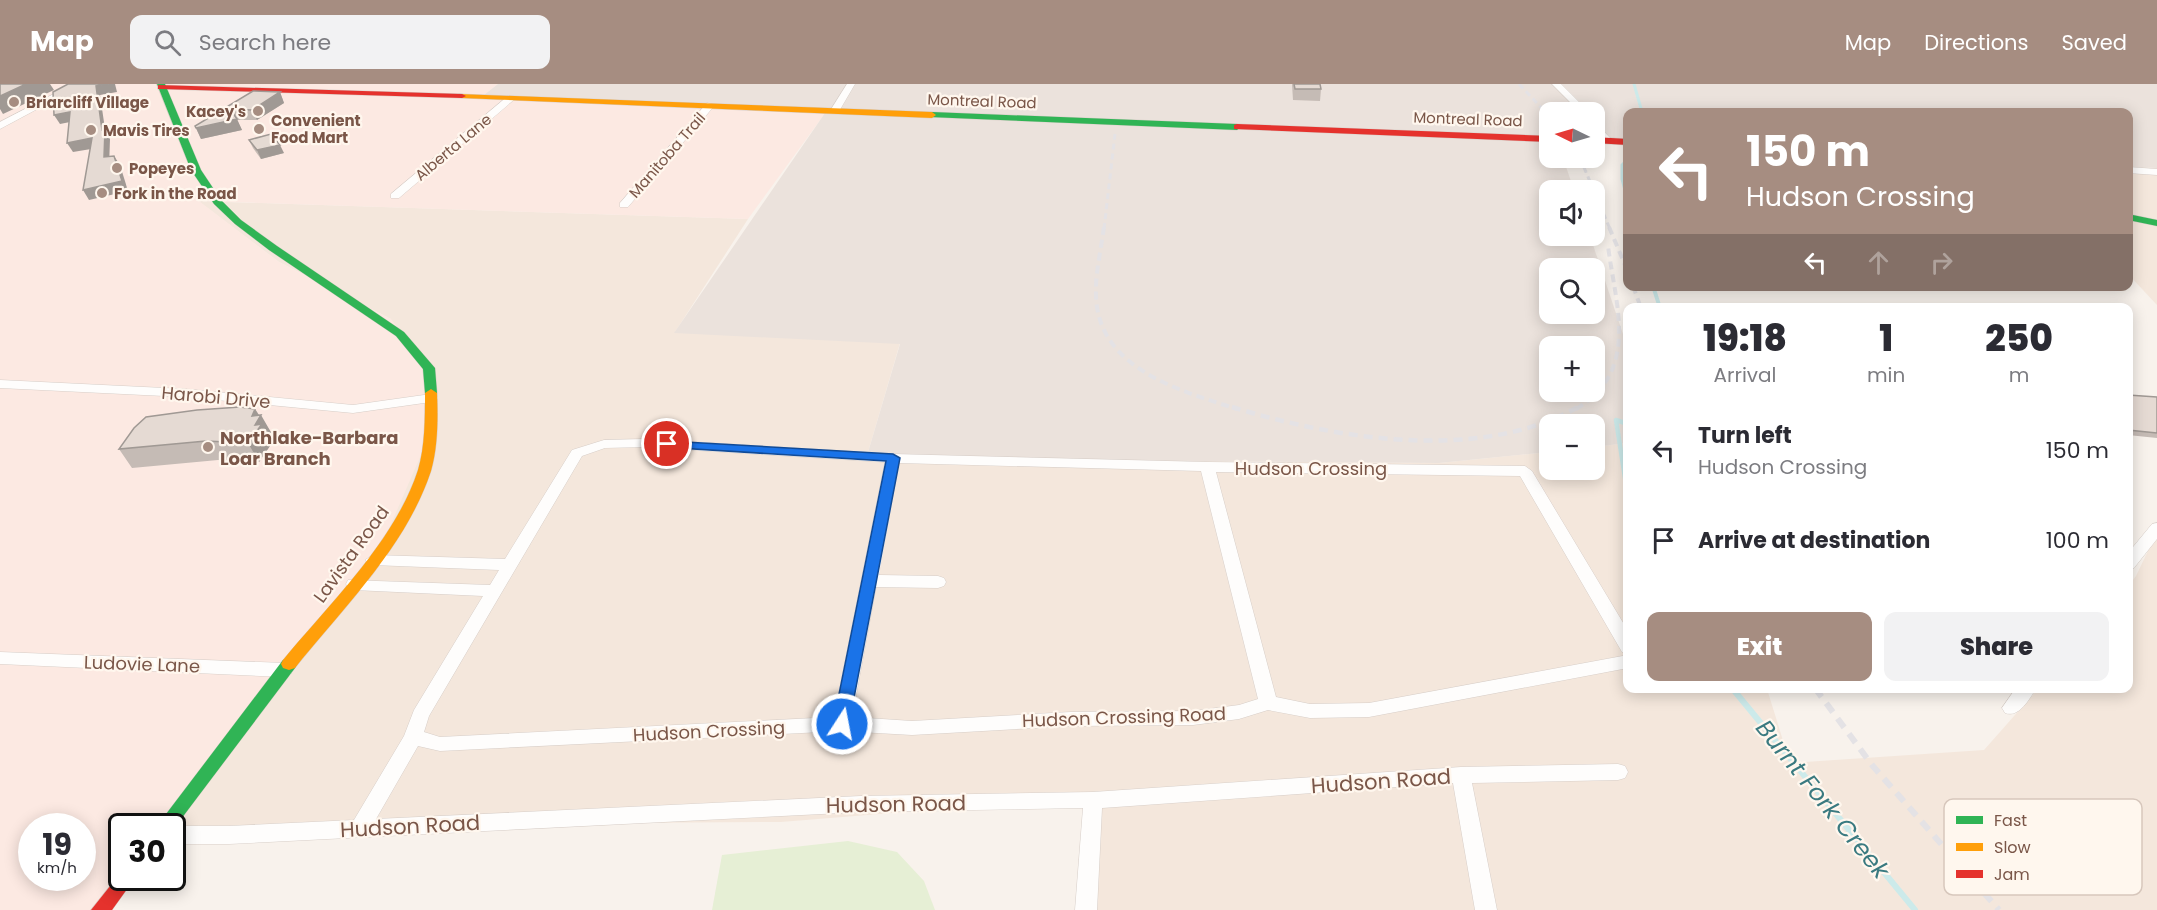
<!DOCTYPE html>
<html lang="en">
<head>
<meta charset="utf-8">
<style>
  :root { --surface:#fff; --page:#f2f2f3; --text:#2b2b33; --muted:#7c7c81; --accent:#a68d81 }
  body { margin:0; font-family:Poppins,sans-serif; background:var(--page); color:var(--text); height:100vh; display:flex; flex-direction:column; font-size:22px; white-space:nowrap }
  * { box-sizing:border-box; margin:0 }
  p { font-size:20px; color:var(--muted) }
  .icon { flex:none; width:33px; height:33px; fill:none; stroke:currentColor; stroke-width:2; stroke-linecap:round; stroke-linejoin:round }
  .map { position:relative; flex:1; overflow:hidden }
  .side { position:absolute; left:1623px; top:219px; width:510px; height:390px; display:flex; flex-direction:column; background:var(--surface); border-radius:12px; box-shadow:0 3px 15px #0003 }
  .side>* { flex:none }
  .hud { position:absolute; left:1623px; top:24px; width:510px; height:183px; border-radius:12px; box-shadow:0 3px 15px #0003; background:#a68d81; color:#fff; overflow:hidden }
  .needle { width:39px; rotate:275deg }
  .tools { position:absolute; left:1539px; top:18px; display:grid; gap:12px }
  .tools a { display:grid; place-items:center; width:66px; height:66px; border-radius:12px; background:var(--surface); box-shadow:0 3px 15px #0003; font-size:30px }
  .speed { position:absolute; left:18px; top:729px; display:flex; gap:12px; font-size:30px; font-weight:700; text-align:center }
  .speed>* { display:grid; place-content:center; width:78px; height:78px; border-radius:50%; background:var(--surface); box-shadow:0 3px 15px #0003; line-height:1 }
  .speed small { font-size:15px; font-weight:400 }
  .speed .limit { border:3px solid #111; border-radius:9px; background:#fff; color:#111 }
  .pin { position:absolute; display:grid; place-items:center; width:51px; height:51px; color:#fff; margin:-26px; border:3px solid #fff; border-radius:50%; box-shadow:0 2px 6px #0007 }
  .me { position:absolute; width:66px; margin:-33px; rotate:11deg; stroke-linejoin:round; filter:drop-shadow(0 0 4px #0008) }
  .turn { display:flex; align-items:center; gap:21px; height:126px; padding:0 24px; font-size:27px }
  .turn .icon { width:78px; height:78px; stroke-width:2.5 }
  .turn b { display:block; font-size:42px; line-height:51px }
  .lanes { display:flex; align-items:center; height:57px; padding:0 24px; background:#0003; justify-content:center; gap:30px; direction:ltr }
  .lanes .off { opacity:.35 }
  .eta { display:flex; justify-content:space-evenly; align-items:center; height:102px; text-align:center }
  .eta b { font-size:36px; font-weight:800; line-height:42px }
  .button { display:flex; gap:12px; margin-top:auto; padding:12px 24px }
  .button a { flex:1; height:69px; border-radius:12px; background:var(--accent); color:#fff; font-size:24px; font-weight:800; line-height:69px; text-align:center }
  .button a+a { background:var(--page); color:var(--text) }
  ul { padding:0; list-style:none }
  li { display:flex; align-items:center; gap:18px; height:90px; padding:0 24px }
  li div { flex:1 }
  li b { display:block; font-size:22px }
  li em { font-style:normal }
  header { display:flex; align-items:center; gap:36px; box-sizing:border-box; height:84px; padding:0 30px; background:var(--accent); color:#fff }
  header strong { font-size:28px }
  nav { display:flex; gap:33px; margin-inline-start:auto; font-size:21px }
  .search { width:420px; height:54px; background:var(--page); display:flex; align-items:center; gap:15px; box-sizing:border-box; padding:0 21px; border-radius:12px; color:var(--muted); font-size:22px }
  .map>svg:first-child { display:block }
  .residential { fill:#f4e7dc }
  .commercial { fill:#fce9e2; fill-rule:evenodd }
  .industrial { fill:#ebe2dc; fill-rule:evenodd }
  .green { fill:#e6efd5 }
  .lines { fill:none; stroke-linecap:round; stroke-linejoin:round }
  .stream-far3 { stroke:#cceaea; stroke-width:3 }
  .stream-far2 { stroke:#cceaea; stroke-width:4 }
  .stream-far1 { stroke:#cceaea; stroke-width:4.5 }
  .stream { stroke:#cceaea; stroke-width:6 }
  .street-casing { stroke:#d7cec8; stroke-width:1 }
  .fast-casing { stroke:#d8cec8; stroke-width:1 }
  .slow-casing { stroke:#d8cec8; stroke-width:1 }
  .jam-casing { stroke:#d8cec8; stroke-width:1 }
  .street { fill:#fefdfc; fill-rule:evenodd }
  .fast { fill:#30b455; fill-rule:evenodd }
  .slow { fill:#ff9f0a; fill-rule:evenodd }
  .jam { fill:#e5322d; fill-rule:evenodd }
  .rail-far3 { stroke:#e4e2e5; stroke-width:3; stroke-dasharray:6 4; stroke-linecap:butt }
  .rail-far2 { stroke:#e4e2e5; stroke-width:4; stroke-dasharray:8 5; stroke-linecap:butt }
  .rail-far1 { stroke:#e4e2e5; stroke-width:4.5; stroke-dasharray:9 6; stroke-linecap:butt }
  .rail { stroke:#e4e2e5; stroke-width:6; stroke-dasharray:11 8; stroke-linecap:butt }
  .wall { fill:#c5bbb5 }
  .shaded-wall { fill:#a09994 }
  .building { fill:#e5dad3; stroke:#a09994; stroke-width:1.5 }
  .route { fill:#1a73e8; stroke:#114b97; stroke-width:1.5 }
  .poi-dot { fill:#a68d81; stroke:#fff7ee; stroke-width:2 }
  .labels { text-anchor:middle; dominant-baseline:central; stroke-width:4.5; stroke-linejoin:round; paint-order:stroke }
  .far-street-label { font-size:15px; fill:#7a5648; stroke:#fff7ee }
  .far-poi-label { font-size:15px; font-weight:bold; fill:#7a5648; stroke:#fff7ee; text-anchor:start }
  .street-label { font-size:18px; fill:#7a5648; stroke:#fff7ee }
  .poi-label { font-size:18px; font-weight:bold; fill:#7a5648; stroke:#fff7ee; text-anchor:start }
  .near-street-label { font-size:21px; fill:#7a5648; stroke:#fff7ee }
  .near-water-label { font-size:24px; font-style:italic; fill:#3a7a80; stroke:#fff7ee }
  .key { fill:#fff7ee; stroke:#d7c7bc; stroke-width:1.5 }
  .key-label { font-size:16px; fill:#7a5648 }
</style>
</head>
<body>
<header>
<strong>Map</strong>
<div class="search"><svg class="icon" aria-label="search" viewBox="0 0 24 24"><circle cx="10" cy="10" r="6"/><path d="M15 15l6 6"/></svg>Search here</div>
<nav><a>Map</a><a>Directions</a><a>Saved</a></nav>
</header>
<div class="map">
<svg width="2157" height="826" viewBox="0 0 2157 826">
  <rect width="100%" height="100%" fill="#f8f2ec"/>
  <g class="residential">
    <polygon points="2128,83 2157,84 2157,221 2129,191"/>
    <polygon points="198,117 748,135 675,248 900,259 866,375 1439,379 1549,368 1550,386 1594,386 1595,363 1627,359 1628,604 1767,605 1790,679 1984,666 2038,605 2128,604 2129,501 2136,492 2157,448 2157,826 1087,826 1090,713 781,738 168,742 284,593 391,235 279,178"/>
  </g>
  <path class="commercial" d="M0,0H498L481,13L826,28L748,135L199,117L279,178L391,235L428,284L434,341L374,479L168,742H122V794H128L102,826H0ZM32,742H82V794H32Z"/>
  <path class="industrial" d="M498,0H2157V84L2129,83L2128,28H1628L1627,57L1595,55L1594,28H1550V74H1563L1574,106H1550V152H1590L1627,262V359L1595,363L1594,340H1550L1549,368L1439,379L866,375L900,260L674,249L825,29L480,14ZM1550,184H1594V230H1550ZM1550,262H1594V308H1550Z"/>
  <polygon class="green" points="848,757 897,768 924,797 935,826 712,826 722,771"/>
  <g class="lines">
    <g class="stream-far3">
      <polyline points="1634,0 1642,28"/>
      <polyline points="1628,75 1622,81 1622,95 1628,117"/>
    </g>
    <polyline class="stream-far2" points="1653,202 1660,224"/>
    <polyline class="stream-far1" points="1628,340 1616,336 1628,413"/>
    <polyline class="stream" points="1732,604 1915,826"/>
    <g class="street-casing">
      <g id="street">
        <polygon points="73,0 84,0 0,45 0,38"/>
        <polygon points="847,0 855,0 838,29 832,29 830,27"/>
        <polygon points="1552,0 1561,0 1589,28 1580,28"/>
        <polygon points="508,12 516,14 399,114 391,114 391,110"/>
        <polygon points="707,19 715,21 628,123 620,123 620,119"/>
        <polygon points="1594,37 1611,55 1611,59 1605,59 1594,47"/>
        <polygon points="2128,83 2157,85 2157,91 2128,89"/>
        <polygon points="0,296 185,305 353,321 431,310 438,314 431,318 353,329 185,313 0,304"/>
        <path d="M644,355L893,370L1207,378L1525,382L1532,387L1628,547V569L1622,568L1520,392L1216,388L1276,613L1310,620L1369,619L1628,571V584L1369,633L1310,634L1268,626L1239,635L1193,641L1071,642L912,651L842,647L440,667L418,662L376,735L861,712L1093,708L1461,683L1618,680L1625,682L1628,688L1625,694L1618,696L1472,699L1497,826H1475L1453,699L1102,724L1097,826H1075L1083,724L861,728L229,760H172V742H229L354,736L404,652L414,626L483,512L354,506L348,504L346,500L348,496L490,501L499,486L373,481L365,476L373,471L505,475L572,366L604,356ZM644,363L885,378L834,633L440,653L424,648L429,632L582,372L605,364ZM899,379L1201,387L1258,615L1239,621L1193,627L1071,628L912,637L852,633L876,503L938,504L944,502L946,498L944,494L938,492L879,491Z"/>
        <polygon points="2157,439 2157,455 2134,484 2128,485 2128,469 2152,440"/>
        <polygon points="0,568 284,579 290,581 293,586 290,591 284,593 0,580"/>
        <path d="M2016,604H2036C2029,616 2019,634 2005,629L2002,624Z"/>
      </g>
    </g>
    <g class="fast-casing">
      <g id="fast">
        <polygon points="157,0 165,0 201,86 221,116 241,136 277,162 404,248 435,284 437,309 435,312 431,313 425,309 423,285 396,252 269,166 235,140 214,120 191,86"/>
        <polygon points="932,28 1237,40 1241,43 1237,46 929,33 929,29"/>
        <polygon points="2128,130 2157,136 2157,142 2128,136"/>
        <polygon points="289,574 295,576 297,580 295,584 172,747 172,742 157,742 283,576"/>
      </g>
    </g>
    <g class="slow-casing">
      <g id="slow">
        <polygon points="459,10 932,28 936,31 932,34 462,14 458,12"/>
        <path d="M431,305L437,309C438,334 438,363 431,387C406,463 343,524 295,584L289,586L283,584L281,580L283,576C330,519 395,457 418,386C425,363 425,334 425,309Z"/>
      </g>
    </g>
    <g class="jam-casing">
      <g id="jam">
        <polygon points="158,1 462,10 466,12 462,14 161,5 158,5"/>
        <polygon points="1237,40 1550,52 1550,58 1234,45 1234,41"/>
        <polygon points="1594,53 1628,55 1628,61 1594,59"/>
        <polygon points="122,787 122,794 135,794 112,826 91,826"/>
      </g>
    </g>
    <use href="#street" class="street"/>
    <use href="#fast" class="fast"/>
    <use href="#slow" class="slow"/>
    <use href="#jam" class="jam"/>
    <g class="rail-far3">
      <polyline points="1519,0 1550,33"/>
      <polyline points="1580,74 1610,145"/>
      <polyline points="1104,145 1115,50"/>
    </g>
    <g class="rail-far2">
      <path d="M1104,143C1101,166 1095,190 1096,212C1098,285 1181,307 1237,325"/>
      <polyline points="1609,143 1628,188"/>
      <polyline points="1633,202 1641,224"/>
      <path d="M1576,325C1640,286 1616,224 1608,162"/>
    </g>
    <path class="rail-far1" d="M1232,323C1336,355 1479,379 1578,323"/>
    <polyline class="rail" points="1815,604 1872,681 1999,826"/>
  </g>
  <g class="wall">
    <polygon points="1292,0 1320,0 1321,5 1320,17 1293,16"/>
    <polygon points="253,7 280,8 284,19 257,36 237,36 242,46 201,55 195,42"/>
    <polygon points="249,56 284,69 261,75 253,64"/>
    <polygon points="2128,311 2157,313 2157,354 2128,351"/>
    <polygon points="255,325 272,350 270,354 272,359 259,378 218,376 132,384 119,365"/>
  </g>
  <g class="shaded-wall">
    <polygon points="26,0 50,0 54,6 3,30 0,25 0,12"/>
    <polygon points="109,0 115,0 117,8 100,11 105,45 110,55 109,83 104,73 102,46 96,2"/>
    <polygon points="280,8 284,19 257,36 252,26"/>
    <polygon points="70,28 75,37 60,40 54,31"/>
    <polygon points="237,35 242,46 201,55 196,44"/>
    <polygon points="92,54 97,64 73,68 67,59"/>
    <polygon points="280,61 284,69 261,75 257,66"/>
    <polygon points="114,72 120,81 128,107 89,116 83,106"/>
    <polygon points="255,325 260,333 261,331 272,350 270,354 272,359 259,378 248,359 252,332"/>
  </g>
  <g class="building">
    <polygon points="0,0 26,0 0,12"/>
    <polygon points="68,0 109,0 96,2 102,46 105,45 104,73 114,72 122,97 83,106 92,54 67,59 70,28 54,31 53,8"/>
    <polygon points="1294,0 1320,0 1321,5 1295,5"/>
    <polygon points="253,7 280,8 252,26 230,25 237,35 196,44 195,42"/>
    <polygon points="271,50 280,61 257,66 249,56"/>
    <polygon points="2128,311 2157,313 2157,349 2128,346"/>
    <polygon points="240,323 255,325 252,332 261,331 255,341 262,340 248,359 206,357 119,365 134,344 146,333 197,326"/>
  </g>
  <polygon class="route" points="667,357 893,370 900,374 848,645 836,645 833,640 886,377 662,363 660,360"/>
  <g class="poi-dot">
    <circle cx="14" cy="18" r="6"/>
    <circle cx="258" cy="27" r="6"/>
    <circle cx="259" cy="45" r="6"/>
    <circle cx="91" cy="46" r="6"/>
    <circle cx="117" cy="84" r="6"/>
    <circle cx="102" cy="109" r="6"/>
    <circle cx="208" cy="363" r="6"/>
  </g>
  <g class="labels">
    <g class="far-street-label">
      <text transform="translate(982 17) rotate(2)">Montreal Road</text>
      <text transform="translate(1468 35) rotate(2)">Montreal Road</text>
      <text transform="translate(453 63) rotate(-40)">Alberta Lane</text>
      <text transform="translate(667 71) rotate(-49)">Manitoba Trail</text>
    </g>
    <g class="far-poi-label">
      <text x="26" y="18">Briarcliff Village</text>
      <text x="246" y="27" text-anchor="end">Kacey's</text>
      <text x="271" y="36">Convenient<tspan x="271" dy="17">Food Mart</tspan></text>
      <text x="103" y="46">Mavis Tires</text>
      <text x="129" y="84">Popeyes</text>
      <text x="114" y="109">Fork in the Road</text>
    </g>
    <g class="street-label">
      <text transform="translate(216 313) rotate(5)">Harobi Drive</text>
      <text x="1311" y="384">Hudson Crossing</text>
      <text transform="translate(351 470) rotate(-54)">Lavista Road</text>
      <text transform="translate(142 580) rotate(2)">Ludovie Lane</text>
      <text transform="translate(1124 633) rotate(-2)">Hudson Crossing Road</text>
      <text transform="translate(709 647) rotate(-3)">Hudson Crossing</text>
    </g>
    <g class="poi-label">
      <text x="220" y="353">Northlake-Barbara<tspan x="220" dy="21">Loar Branch</tspan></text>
    </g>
    <g class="near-street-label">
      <text transform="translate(1381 697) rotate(-4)">Hudson Road</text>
      <text transform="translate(896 720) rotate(-1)">Hudson Road</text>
      <text transform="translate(410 742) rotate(-3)">Hudson Road</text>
    </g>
    <g class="near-water-label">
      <text transform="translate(1823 715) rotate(51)">Burnt Fork Creek</text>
    </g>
  </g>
  <rect x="1944" y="715" width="198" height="96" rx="9" class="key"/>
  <rect x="1956" y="732" width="27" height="8" fill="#30b455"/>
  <rect x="1956" y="759" width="27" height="8" fill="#ff9f0a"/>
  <rect x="1956" y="786" width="27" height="8" fill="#e5322d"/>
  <g class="key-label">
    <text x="1994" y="742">Fast</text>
    <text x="1994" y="769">Slow</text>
    <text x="1994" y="796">Jam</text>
  </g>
</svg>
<div class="tools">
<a><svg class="needle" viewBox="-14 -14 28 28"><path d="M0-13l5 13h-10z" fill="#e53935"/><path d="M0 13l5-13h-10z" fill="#7c7c81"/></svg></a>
<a><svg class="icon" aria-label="sound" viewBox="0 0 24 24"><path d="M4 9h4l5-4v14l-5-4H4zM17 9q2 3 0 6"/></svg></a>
<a><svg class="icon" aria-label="search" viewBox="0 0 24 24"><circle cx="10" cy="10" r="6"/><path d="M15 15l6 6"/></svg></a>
<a>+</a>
<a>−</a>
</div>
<div class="speed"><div>19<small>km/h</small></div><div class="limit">30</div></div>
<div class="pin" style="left:667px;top:360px;background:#d93025"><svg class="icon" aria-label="arrive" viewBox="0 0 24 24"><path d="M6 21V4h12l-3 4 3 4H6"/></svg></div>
<svg class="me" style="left:842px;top:640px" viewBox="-20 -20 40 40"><circle r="17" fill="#1a73e8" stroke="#fff" stroke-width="3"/><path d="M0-11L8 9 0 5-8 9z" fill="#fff"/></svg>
<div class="hud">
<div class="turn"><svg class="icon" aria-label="left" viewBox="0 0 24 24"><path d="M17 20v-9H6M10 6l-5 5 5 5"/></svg><div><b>150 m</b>Hudson Crossing</div></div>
<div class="lanes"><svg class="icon" aria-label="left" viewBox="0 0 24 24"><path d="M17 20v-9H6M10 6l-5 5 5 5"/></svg><svg class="icon off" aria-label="ahead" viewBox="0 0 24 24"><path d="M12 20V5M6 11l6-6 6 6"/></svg><svg class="icon off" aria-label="right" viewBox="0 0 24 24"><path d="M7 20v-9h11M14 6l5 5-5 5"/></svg></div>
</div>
<section class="side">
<div class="eta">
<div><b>19:18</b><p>Arrival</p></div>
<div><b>1</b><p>min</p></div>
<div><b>250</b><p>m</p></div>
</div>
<ul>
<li><svg class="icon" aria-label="left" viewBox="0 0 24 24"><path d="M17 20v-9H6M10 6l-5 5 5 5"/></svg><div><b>Turn left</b><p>Hudson Crossing</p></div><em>150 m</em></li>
<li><svg class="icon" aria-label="arrive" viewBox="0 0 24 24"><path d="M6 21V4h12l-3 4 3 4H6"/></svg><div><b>Arrive at destination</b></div><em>100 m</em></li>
</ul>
<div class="button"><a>Exit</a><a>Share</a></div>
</section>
</div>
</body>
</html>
